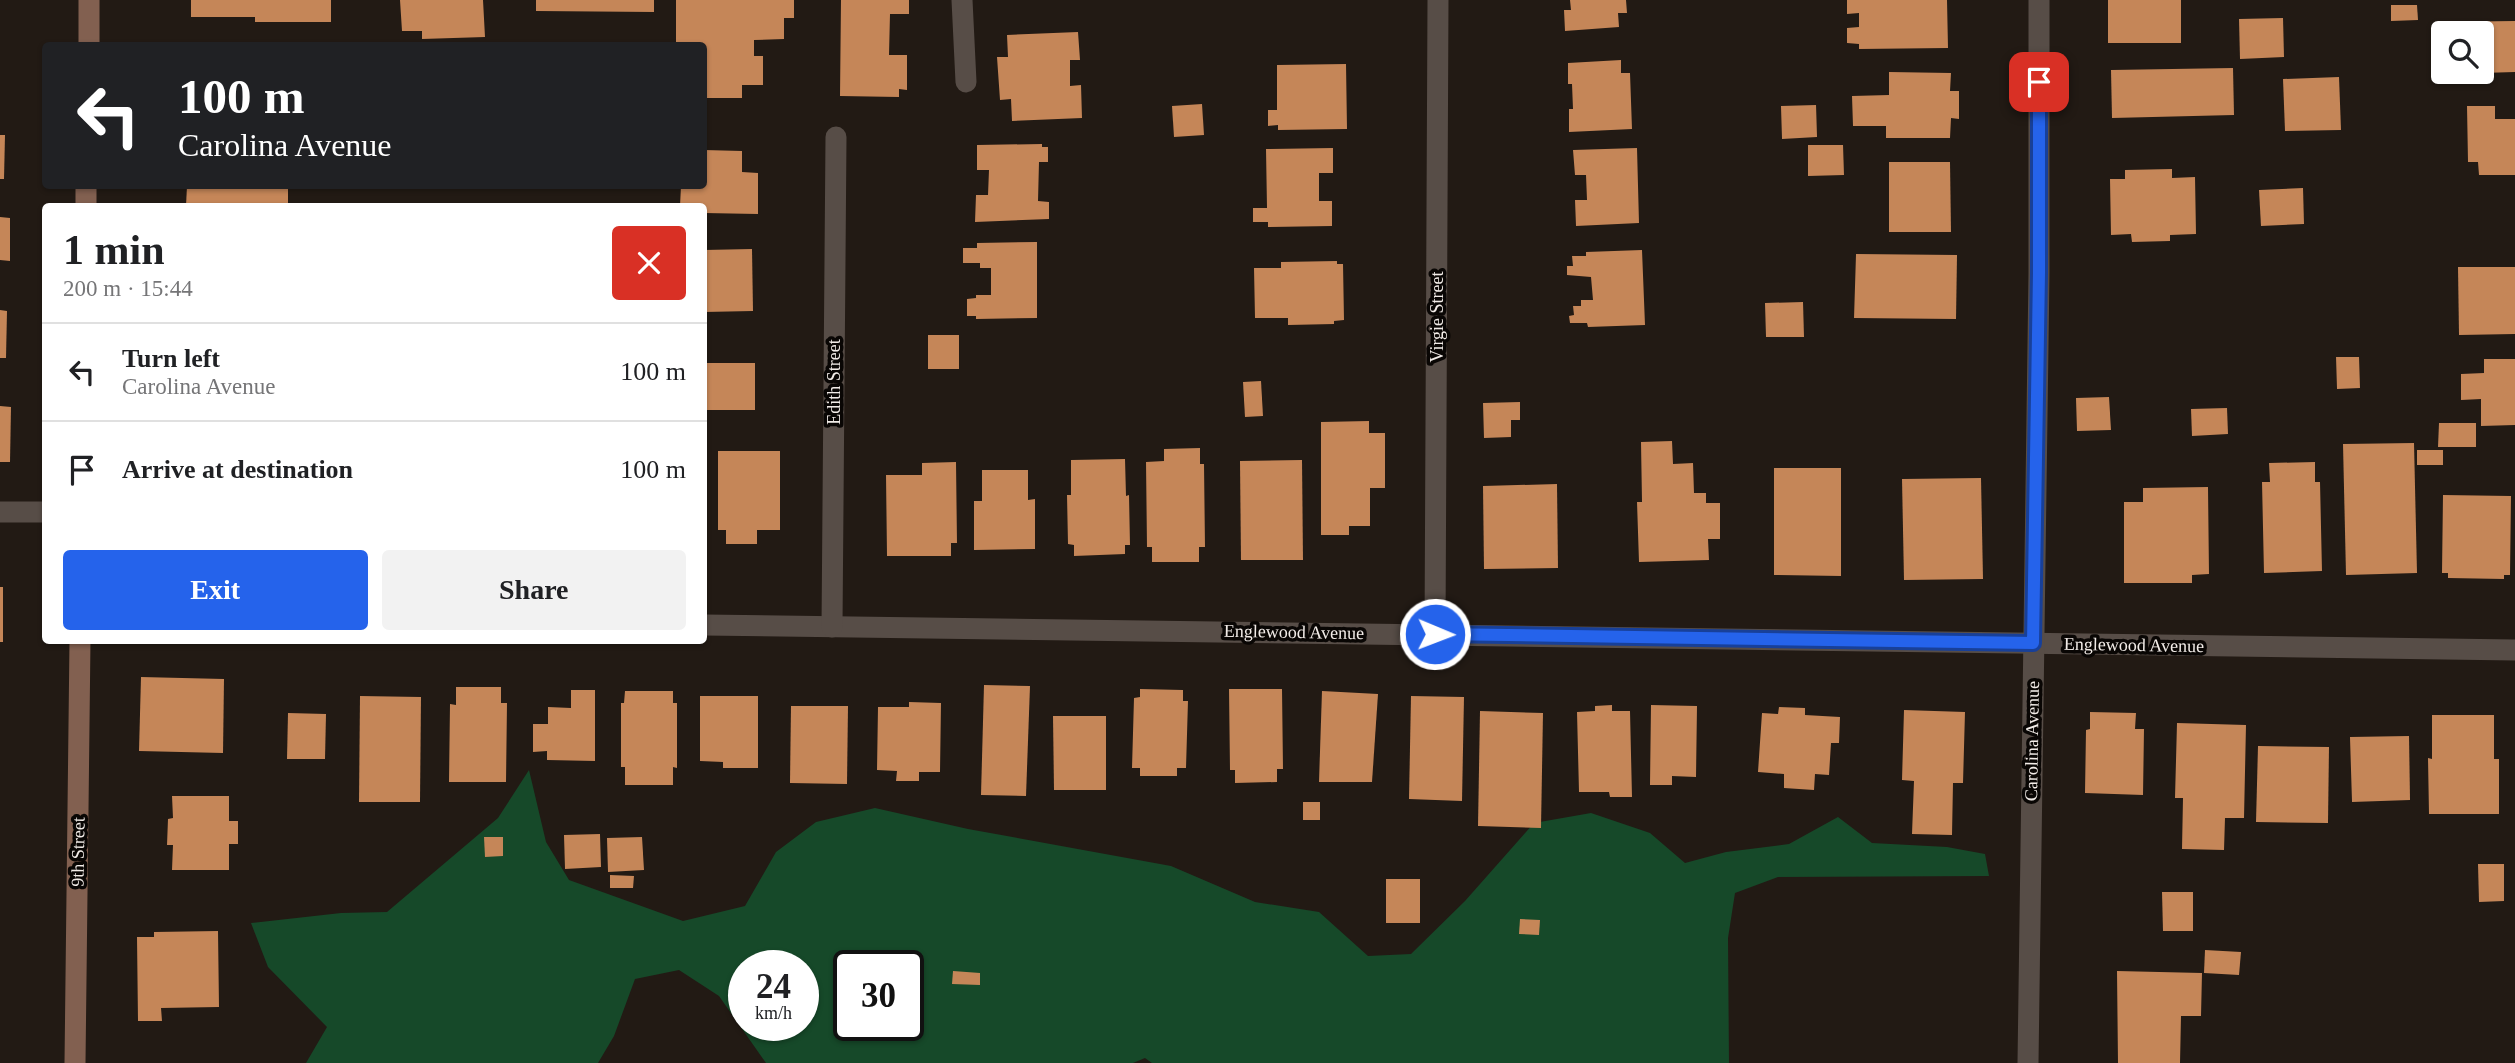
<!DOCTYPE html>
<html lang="en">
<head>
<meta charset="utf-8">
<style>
  :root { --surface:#fff; --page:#f2f2f2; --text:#202124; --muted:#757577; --line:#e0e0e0; --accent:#2563eb }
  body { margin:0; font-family:Georgia,serif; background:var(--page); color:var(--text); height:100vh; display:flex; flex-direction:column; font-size:26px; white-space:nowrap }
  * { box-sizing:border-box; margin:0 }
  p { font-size:23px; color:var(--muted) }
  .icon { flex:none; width:38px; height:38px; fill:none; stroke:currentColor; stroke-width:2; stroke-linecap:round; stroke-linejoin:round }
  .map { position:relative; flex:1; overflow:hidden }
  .details { position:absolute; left:42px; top:203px; width:665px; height:441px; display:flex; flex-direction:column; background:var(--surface); border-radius:7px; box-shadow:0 2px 5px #0004 }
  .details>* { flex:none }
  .banner { position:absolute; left:42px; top:42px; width:665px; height:147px; border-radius:7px; box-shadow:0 2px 5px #0004; background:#202124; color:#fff; overflow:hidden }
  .controls { position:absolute; left:2431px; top:21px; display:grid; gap:14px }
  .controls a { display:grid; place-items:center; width:63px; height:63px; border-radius:7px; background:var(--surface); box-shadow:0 2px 5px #0004; font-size:35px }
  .speed { position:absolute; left:728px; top:950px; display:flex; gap:14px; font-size:35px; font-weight:700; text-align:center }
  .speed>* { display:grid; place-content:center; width:91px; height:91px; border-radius:50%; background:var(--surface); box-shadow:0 2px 5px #0004; line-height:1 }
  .speed small { font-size:18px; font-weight:400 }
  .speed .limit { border:4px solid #111; border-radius:10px; background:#fff; color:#111 }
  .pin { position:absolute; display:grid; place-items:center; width:60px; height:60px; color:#fff; margin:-30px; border-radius:14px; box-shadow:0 4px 10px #0006 }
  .me { position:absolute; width:77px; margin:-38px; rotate:91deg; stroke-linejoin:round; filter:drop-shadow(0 0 5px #0008) }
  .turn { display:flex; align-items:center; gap:24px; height:147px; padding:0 21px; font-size:32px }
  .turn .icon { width:91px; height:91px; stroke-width:2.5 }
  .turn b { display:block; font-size:49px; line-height:60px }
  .round { display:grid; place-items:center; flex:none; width:74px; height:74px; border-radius:7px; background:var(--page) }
  .head { display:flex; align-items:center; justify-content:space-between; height:119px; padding:0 21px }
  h1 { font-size:42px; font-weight:700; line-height:52px }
  .button { display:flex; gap:14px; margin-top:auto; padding:14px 21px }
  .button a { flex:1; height:80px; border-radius:7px; background:var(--accent); color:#fff; font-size:28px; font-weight:700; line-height:80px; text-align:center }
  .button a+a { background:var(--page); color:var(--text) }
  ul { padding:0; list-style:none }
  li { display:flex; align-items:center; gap:21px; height:98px; padding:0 21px; border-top:2px solid var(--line) }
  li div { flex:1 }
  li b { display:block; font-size:26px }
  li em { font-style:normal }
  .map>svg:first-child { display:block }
  .green { fill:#164929; fill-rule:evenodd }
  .building { fill:#c58658 }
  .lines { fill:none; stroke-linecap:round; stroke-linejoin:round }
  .lane { stroke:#574d47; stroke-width:21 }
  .street { stroke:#574d47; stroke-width:21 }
  .secondary { stroke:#826050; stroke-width:21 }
  .route-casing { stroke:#184099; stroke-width:18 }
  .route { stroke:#2563eb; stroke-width:12 }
  .labels { text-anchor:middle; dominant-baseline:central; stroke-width:7; stroke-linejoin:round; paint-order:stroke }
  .street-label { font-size:18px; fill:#f2ece8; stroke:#090604 }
</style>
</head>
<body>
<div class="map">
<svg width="2515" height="1063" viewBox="0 0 2515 1063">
  <rect width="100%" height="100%" fill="#221a14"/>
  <path class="green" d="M529,770L546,842L569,880L683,921L745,906L776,852L816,822L875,808L968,829L1171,866L1255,902L1319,912L1368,956L1411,954L1465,901L1534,823L1591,813L1650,833L1685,863L1726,852L1789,844L1838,817L1872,843L1947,847L1985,854L1989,876L1778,877L1735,893L1728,938L1729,1063H1152L1145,1058L1133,1063H766L719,996L679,970L635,979L614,1036L598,1063H306L327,1027L268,967L251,923L341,913L387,912L498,818ZM744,966H803V1026H744ZM849,966H908V1026H849Z"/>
  <g class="building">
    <polygon points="191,0 331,0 331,22 255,22 255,17 191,17"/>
    <polygon points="400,0 483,0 485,37 422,39 422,31 402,31"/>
    <polygon points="536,0 654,0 654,12 536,11"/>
    <polygon points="676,0 794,0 794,18 784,18 784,39 754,40 754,56 763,56 763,85 742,85 742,98 704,98 704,46 676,46"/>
    <polygon points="841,0 909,0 909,14 890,14 889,55 907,55 907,90 899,89 899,97 840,96"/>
    <polygon points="1570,0 1626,0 1627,13 1618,13 1619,27 1565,31 1564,10 1571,10"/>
    <polygon points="1847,0 1947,0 1948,48 1859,49 1859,44 1847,43 1847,28 1859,27 1859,13 1847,14"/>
    <rect x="2108" y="0" width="73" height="43"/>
    <polygon points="2391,5 2417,5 2418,20 2391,21"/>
    <polygon points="2283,18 2284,57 2240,59 2239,19"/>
    <polygon points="2515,21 2515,72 2482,73 2482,33 2443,33 2443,47 2435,47 2435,22"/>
    <polygon points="1078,32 1080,60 1070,60 1070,86 1081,85 1082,118 1012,121 1011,99 1000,100 997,57 1008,57 1007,35"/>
    <polygon points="1621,60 1621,73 1630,73 1632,129 1569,132 1569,109 1573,109 1572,84 1568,84 1568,63"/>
    <polygon points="1346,64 1347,129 1278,130 1278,125 1268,126 1268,110 1277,110 1277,65"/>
    <polygon points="2233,68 2234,115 2112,118 2111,70"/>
    <polygon points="1889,72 1951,73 1950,91 1959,91 1959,119 1951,118 1950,138 1886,138 1886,126 1853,126 1852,96 1889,95"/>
    <polygon points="2339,77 2341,130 2285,131 2283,79"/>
    <polygon points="1202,104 1204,135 1174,137 1172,106"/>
    <polygon points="1816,105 1817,137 1782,139 1781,106"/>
    <polygon points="2467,106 2495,106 2495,119 2515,119 2515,175 2479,175 2478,162 2468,162"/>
    <polygon points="0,135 5,135 4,179 0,179"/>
    <polygon points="1042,144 1042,147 1048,147 1048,162 1039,162 1038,201 1049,202 1049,219 975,222 976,195 988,195 989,170 977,170 977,145"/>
    <polygon points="1808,145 1843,145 1844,175 1808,176"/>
    <polygon points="1333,148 1333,173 1319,173 1319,201 1332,201 1332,226 1268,227 1268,222 1253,222 1253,208 1267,208 1266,149"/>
    <polygon points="1637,148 1639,223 1576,226 1575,200 1587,200 1586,175 1575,175 1573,150"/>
    <polygon points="704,150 742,151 742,172 758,173 758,214 704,213 704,206 680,206 681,186 704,186"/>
    <polygon points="1889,162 1950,162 1951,232 1889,232"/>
    <polygon points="2172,169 2172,178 2195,177 2196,234 2170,235 2170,241 2132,242 2131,234 2111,235 2110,179 2125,179 2125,170"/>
    <polygon points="187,186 288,186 288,206 186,206"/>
    <polygon points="2303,188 2304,224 2261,226 2259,190"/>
    <polygon points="0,217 10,218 10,261 0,260"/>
    <polygon points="1037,242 1037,318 976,319 976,316 967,316 967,299 976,298 976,295 991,295 991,268 980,268 980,263 963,263 963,248 977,248 977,243"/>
    <polygon points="752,249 753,311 704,312 704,250"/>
    <polygon points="1642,250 1645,325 1588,327 1587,323 1570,323 1569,316 1574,315 1573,306 1581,306 1581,300 1593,300 1591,277 1567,275 1567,266 1573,266 1572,256 1586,256 1586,252"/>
    <polygon points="1856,254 1957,255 1956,319 1854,318"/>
    <polygon points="1337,261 1337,264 1343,264 1344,320 1334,321 1334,324 1288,325 1288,318 1255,318 1254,268 1281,268 1281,262"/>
    <polygon points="2458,267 2515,267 2515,334 2459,335"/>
    <polygon points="1803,302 1804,337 1766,337 1765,303"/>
    <polygon points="0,310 7,311 6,358 0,358"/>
    <rect x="928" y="335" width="31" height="34"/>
    <polygon points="2336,357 2359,357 2360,388 2337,389"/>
    <polygon points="2484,359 2515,359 2515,425 2481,426 2481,399 2461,400 2461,374 2484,373"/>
    <rect x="704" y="363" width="51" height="47"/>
    <polygon points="1261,381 1263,416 1245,417 1243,382"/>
    <polygon points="2109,397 2111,430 2077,431 2076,398"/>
    <polygon points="1520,402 1520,420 1511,420 1511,437 1484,438 1483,403"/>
    <polygon points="0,406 11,407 10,462 0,462"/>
    <polygon points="2227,408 2228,434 2192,436 2191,409"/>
    <polygon points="1369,421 1369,433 1385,433 1385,488 1370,488 1370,526 1349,526 1349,535 1321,535 1321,422"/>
    <polygon points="2439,423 2476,423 2476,447 2438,447"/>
    <polygon points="1672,441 1673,464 1693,463 1694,493 1706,493 1706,503 1720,503 1720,539 1708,539 1709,560 1639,562 1637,502 1642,502 1641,442"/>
    <polygon points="2414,443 2417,573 2346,575 2343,444"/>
    <polygon points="1200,448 1200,464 1204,464 1205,547 1199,547 1199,562 1152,562 1152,547 1147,547 1146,462 1164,461 1164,449"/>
    <rect x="2417" y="450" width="26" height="15"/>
    <polygon points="718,451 780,451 780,530 757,530 757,544 726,544 726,530 718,530"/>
    <polygon points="1125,459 1126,496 1129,495 1130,545 1125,545 1125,554 1074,556 1074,545 1068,544 1067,495 1071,495 1071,460"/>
    <polygon points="1302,460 1303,560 1241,560 1240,461"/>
    <polygon points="956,462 957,543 951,543 951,556 887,556 886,475 922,475 922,463"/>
    <polygon points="2315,462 2315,482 2320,482 2322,571 2264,573 2262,482 2270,482 2269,463"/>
    <polygon points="1774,468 1841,468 1841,576 1774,575"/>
    <polygon points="982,470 1028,470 1028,500 1035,499 1035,549 974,550 974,501 982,501"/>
    <polygon points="1981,478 1983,579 1904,580 1902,479"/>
    <polygon points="1557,484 1558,568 1484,569 1483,486"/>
    <polygon points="2208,487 2209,574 2192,575 2192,583 2124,583 2124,502 2143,502 2143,488"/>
    <polygon points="2443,495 2511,496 2510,575 2504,575 2504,579 2448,578 2448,573 2442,573"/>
    <rect x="0" y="587" width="3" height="55"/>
    <polygon points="141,677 224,679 223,753 139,751"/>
    <polygon points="984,685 1030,686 1026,796 981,795"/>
    <polygon points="456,687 501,687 501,703 507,703 506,782 449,782 450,704 456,705"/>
    <polygon points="1140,689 1183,690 1183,701 1188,701 1186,768 1177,768 1177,776 1140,776 1140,768 1132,768 1134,698 1140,697"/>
    <polygon points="1229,689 1282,689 1283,769 1277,769 1277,782 1235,783 1235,770 1230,770"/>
    <polygon points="571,690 595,690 595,761 547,760 547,751 533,752 533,724 548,724 548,707 571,708"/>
    <polygon points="625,691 673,691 673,703 677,703 677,768 673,767 673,785 625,785 625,767 621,767 621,703 624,703"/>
    <polygon points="1322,691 1378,694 1372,782 1319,782"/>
    <polygon points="360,696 421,697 420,802 359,802"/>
    <polygon points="700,696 758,696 758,768 723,768 723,762 700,761"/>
    <polygon points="1411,696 1464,697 1462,801 1409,799"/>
    <polygon points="909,702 941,703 940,772 919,772 919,781 896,781 897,771 877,770 878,707 909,707"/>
    <polygon points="1612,705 1612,711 1630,711 1632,797 1610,797 1609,792 1579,792 1577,712 1595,711 1595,706"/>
    <polygon points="1651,705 1697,706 1696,777 1672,776 1672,785 1650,785"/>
    <polygon points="791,706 848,706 847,784 790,783"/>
    <polygon points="1779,707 1805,708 1805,715 1840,717 1839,743 1831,743 1829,775 1815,774 1814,790 1784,788 1784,774 1758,772 1762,713 1778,714"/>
    <polygon points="1904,710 1965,712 1963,783 1953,783 1952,835 1912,834 1914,781 1902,780"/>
    <polygon points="1480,711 1543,713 1541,828 1478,826"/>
    <polygon points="2090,712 2136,713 2135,729 2144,729 2143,795 2085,793 2086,730 2090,729"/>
    <polygon points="288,713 326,714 325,759 287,759"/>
    <polygon points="2432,715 2494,715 2494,759 2499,759 2499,814 2429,814 2428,758 2432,759"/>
    <polygon points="1053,716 1106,716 1106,790 1054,790"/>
    <polygon points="2177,723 2246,725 2244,818 2225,818 2224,850 2182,849 2183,798 2175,798"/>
    <polygon points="2409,736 2410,800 2352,802 2350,737"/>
    <polygon points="2258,746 2329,747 2328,823 2256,822"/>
    <polygon points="172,796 229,796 229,821 238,821 238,844 229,844 229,870 172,870 173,845 167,845 168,819 173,818"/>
    <rect x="1303" y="802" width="17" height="18"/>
    <polygon points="600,834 601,867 565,869 564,835"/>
    <polygon points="484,837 503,837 503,856 485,857"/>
    <polygon points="642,837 644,870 608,872 607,838"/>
    <polygon points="2478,864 2504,864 2504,901 2479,902"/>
    <polygon points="610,875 634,876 633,888 610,888"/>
    <rect x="1386" y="879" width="34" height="44"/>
    <polygon points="2162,892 2193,892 2193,931 2163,931"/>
    <polygon points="1520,919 1540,920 1539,935 1519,934"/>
    <polygon points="218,931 219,1007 161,1008 162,1021 138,1021 137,937 154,937 154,932"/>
    <polygon points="2205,950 2241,952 2239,975 2204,973"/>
    <polygon points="953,971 980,973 980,985 952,984"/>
    <polygon points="2117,971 2202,973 2201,1016 2181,1016 2180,1063 2118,1063"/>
  </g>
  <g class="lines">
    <polyline class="lane" points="962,0 966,82"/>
    <g class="street">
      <polyline points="0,512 46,512"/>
      <polyline points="704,625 2515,650"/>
      <polyline points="832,627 836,137"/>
      <polyline points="1435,634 1438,0"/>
      <polyline points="2028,1063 2039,273 2039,0"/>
    </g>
    <g class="secondary">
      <polyline points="89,46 89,0"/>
      <polyline points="86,206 86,186"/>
      <polyline points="75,1063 80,640"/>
    </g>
  </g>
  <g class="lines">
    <g class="route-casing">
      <polyline id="route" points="1435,634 2033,643 2039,273 2039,82"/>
    </g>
    <use href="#route" class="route"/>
  </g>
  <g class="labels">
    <g class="street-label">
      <text transform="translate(1437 317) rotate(-90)">Virgie Street</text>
      <text transform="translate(834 382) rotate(-90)">Edith Street</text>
      <text transform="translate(1294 632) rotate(1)">Englewood Avenue</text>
      <text transform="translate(2134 645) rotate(1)">Englewood Avenue</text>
      <text transform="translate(2032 741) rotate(-89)">Carolina Avenue</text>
      <text transform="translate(78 852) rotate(-89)">9th Street</text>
    </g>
  </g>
</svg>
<div class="controls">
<a><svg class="icon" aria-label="search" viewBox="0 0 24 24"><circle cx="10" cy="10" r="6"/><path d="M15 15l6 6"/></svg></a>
</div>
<div class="speed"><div>24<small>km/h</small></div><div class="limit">30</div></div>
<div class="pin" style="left:2039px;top:82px;background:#d93025"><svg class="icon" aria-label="arrive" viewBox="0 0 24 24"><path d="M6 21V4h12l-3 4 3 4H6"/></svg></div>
<svg class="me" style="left:1435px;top:634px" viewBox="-20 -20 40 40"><circle r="17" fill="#2563eb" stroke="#fff" stroke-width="3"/><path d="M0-11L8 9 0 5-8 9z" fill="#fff"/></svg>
<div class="banner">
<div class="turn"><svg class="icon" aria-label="left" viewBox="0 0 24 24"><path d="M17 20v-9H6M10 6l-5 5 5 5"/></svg><div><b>100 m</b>Carolina Avenue</div></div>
</div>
<section class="details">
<div class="head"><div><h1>1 min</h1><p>200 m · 15:44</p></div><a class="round" style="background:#d93025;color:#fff"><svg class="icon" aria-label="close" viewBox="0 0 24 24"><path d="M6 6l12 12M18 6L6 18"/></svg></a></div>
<ul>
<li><svg class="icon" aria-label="left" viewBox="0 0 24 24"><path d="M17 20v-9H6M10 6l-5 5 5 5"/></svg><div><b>Turn left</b><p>Carolina Avenue</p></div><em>100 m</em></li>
<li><svg class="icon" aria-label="arrive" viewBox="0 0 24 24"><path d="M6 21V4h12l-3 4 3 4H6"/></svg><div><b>Arrive at destination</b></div><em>100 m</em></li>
</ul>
<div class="button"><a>Exit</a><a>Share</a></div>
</section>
</div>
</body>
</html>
